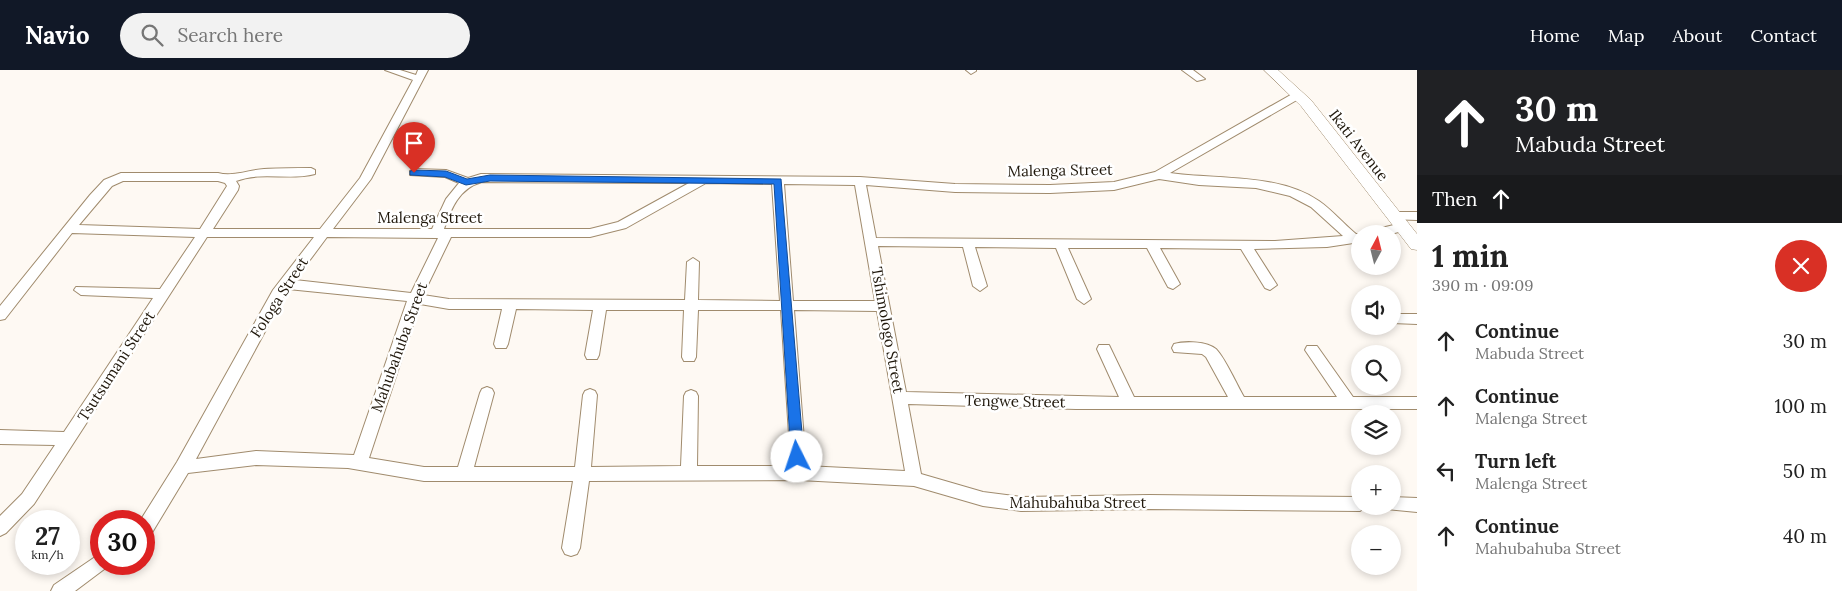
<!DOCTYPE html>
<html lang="en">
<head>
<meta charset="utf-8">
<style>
  :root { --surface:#fff; --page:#f2f2f2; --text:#222; --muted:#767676; --accent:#111827 }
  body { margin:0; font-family:Lora,serif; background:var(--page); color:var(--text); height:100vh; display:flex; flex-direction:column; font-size:19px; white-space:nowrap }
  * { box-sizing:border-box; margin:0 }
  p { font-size:16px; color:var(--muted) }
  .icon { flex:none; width:28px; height:28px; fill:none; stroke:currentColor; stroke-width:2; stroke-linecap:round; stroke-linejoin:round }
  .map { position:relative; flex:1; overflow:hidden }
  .drawer { display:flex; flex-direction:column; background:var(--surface); width:425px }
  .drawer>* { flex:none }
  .top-card { background:#202124; color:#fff; overflow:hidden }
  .needle { width:32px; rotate:7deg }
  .tools { position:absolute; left:1351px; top:155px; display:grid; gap:10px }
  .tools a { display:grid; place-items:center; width:50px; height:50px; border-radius:50%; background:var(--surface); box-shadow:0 2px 8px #0003; font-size:25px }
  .speed { position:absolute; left:15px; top:440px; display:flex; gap:10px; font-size:25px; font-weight:700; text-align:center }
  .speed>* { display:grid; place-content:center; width:65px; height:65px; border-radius:50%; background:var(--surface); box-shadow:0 2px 8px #0003; line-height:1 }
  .speed small { font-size:12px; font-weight:400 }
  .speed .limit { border:8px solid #d22; background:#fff; color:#111 }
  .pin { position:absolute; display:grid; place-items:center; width:42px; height:42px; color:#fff; margin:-51px -21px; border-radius:50% 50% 50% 0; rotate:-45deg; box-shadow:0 0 5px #0007 }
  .pin .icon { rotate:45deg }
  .me { position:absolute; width:55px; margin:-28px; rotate:356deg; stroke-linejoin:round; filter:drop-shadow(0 0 4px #0008) }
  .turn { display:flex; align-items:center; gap:18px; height:105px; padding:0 15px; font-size:22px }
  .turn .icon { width:65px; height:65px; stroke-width:2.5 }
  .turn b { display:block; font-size:35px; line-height:42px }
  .then { display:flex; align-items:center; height:48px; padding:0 15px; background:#0003; gap:10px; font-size:19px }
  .round { display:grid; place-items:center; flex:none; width:52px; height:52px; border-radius:26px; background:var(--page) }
  .overview { display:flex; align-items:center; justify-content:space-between; height:85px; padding:0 15px }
  h1 { font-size:30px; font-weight:700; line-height:38px }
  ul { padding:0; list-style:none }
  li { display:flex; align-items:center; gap:15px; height:65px; padding:0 15px }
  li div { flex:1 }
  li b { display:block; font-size:19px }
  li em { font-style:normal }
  header { display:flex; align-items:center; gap:30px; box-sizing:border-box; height:70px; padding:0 25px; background:var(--accent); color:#fff }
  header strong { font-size:24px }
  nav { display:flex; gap:28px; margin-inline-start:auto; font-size:18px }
  .search { width:350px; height:45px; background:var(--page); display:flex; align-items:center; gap:12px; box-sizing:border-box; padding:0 18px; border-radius:28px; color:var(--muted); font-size:19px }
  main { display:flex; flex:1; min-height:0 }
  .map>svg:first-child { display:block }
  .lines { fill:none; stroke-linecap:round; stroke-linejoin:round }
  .minor-casing { stroke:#a08b6d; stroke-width:2 }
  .tertiary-casing { stroke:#a08b6d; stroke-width:1 }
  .minor { fill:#fff; fill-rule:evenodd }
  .tertiary { fill:#fff; fill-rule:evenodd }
  .route { fill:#1a73e8; stroke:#114b97 }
  .labels { text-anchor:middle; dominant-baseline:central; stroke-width:5; stroke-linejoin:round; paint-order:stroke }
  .street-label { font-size:15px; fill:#20180c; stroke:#fff }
</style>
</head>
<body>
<header>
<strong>Navio</strong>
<div class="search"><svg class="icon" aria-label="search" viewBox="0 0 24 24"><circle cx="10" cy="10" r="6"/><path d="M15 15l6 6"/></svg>Search here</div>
<nav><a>Home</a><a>Map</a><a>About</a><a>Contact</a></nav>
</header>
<main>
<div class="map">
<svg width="1417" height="521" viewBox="0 0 1417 521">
  <rect width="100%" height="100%" fill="#fef9f3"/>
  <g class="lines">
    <g class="minor-casing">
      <g id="minor">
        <path d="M385,0H400L416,5L418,0H428L371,109L333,159H432L446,129L459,113L445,107L410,105V101L414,99L446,100L468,108L481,104L860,107L955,114L1050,115L1114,112L1155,102L1294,23H1302V27L1170,103C1218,110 1278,103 1319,131C1332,140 1344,154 1356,164H1360V172L1327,177L1254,179L1277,215L1270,220L1265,218L1241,179L1160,178L1180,214L1173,219L1168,217L1147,178H1068L1091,229L1084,234L1077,229L1056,178L975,177L987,216L980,221L973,216L963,177L878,176L906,322L1119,327L1097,279L1099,275H1109L1134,327H1228L1206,287L1202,284L1174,282L1172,278L1174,274C1184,271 1207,271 1216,279C1225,288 1237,315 1244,327H1337L1305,280L1307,276H1317L1353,327H1417V339H1076L908,334L921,404L983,422L1021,427L1149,425L1360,427V436H1367L1360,441L1149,439L1021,441L983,436L914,416L799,410L589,411L580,478L577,484L571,486L565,484L562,478L573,411H424L348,398L256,395L188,403L150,466L144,468V451H140L177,392L273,220L314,167H207L34,434L6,463L0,466V446L22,424L55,375L0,374V360L64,362L153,228L81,225L74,220L76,217L160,219L195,167L72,163L5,249L0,250V236L90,125L104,110L121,103H218C233,107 248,100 264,99C279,98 295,98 311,98L315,100V104C289,111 262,101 236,111L239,116L238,120L213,159H320L360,108L413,10ZM1159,109L1199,115L1256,118L1290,126L1311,137L1343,166L1275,171L876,168L866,115L955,122L1050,123L1114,120ZM123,111H218L225,113L227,116L200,159L79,155L112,116ZM482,112L689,113L618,152L590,159H444C451,139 459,118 482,112ZM706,113L772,114L780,231L698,230L699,192L693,188L687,192L685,230L449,229L423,225L451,167H590L626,158ZM784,114L855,115L875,231H793ZM327,167L436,168H438L411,223L295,210ZM288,219L407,231L354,385L256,381L196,389ZM420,234L449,239H502L494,274L496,278H506L508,274L516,239L593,240L585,285L587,289H597L599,285L606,240H684L682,287L684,291H694L696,287L698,240H781L791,396H697L698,326L696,322L691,320L686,322L684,326L681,396L591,397L597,325L595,321L590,319L585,321L583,325L575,397H474L494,323L492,319L487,317L482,319L480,323L458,397H424L369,388ZM794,240L877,241L905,401L806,396Z"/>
        <polygon points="966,0 976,0 976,1 971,4"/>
        <polygon points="1182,0 1193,0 1205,9 1197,11"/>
        <polygon points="1393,142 1417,142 1417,150 1389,149 1387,146 1389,143"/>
        <polygon points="1402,153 1408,157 1406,160 1391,164 1367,164 1369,161"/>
        <polygon points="1396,244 1417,244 1417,254 1392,253 1392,245"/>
        <polygon points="1392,427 1417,428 1417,442 1386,439 1385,436 1392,436"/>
        <polygon points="101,483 101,494 108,494 107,497 75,521 51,521 54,515"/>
      </g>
    </g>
    <g class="tertiary-casing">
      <polygon id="tertiary" points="1264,0 1278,0 1311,30 1417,164 1417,180 1411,179 1301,36"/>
    </g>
    <use href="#minor" class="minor"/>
    <use href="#tertiary" class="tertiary"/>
  </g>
  <polygon class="route" points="414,100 446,101 467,109 490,105 781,109 804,387 802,391 793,391 791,387 774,114 490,111 466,115 445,107 410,105 410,101"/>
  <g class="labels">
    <g class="street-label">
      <text transform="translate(1359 75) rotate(52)">Ikati Avenue</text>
      <text transform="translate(1060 100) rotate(-1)">Malenga Street</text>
      <text x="430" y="147">Malenga Street</text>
      <text transform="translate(279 227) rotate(-57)">Fologa Street</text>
      <text transform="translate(888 260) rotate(80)">Tshimologo Street</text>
      <text transform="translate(399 277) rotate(-70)">Mahubahuba Street</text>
      <text transform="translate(116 296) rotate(-57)">Tsutsumani Street</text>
      <text transform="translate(1015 331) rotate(1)">Tengwe Street</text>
      <text x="1078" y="432">Mahubahuba Street</text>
    </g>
  </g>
</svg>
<div class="tools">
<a><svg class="needle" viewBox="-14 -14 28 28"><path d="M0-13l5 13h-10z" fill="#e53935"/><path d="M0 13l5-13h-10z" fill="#767676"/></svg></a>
<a><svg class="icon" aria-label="sound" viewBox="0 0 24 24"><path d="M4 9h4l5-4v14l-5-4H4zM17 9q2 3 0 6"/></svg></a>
<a><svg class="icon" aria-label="search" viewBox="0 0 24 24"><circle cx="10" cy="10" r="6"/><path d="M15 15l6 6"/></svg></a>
<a><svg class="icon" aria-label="layers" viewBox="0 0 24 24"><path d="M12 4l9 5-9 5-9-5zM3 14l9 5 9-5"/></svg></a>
<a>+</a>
<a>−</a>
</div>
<div class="speed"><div>27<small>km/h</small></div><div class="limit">30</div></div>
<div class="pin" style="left:414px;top:103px;background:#d93025"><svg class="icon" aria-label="arrive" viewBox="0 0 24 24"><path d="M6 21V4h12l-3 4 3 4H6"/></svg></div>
<svg class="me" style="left:797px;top:387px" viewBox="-20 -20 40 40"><circle r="19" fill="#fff"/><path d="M0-13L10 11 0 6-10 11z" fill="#1a73e8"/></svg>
</div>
<section class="drawer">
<div class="top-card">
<div class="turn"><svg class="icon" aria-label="ahead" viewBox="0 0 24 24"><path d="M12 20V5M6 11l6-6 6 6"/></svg><div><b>30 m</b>Mabuda Street</div></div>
<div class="then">Then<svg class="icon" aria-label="ahead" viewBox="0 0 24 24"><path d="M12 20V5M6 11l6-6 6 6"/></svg></div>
</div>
<div class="overview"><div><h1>1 min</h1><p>390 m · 09:09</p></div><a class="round" style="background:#d93025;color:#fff"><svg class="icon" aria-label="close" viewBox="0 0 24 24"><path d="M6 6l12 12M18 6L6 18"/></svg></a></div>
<ul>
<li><svg class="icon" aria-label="ahead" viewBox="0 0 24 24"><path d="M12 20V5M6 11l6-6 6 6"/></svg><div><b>Continue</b><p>Mabuda Street</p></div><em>30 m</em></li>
<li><svg class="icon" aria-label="ahead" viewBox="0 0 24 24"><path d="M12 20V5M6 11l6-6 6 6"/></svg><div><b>Continue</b><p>Malenga Street</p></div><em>100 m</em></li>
<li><svg class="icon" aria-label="left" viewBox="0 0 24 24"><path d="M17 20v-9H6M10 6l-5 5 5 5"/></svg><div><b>Turn left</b><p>Malenga Street</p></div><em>50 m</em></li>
<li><svg class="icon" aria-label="ahead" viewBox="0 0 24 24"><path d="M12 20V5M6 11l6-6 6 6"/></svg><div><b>Continue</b><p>Mahubahuba Street</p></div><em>40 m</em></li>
</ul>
</section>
</main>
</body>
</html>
